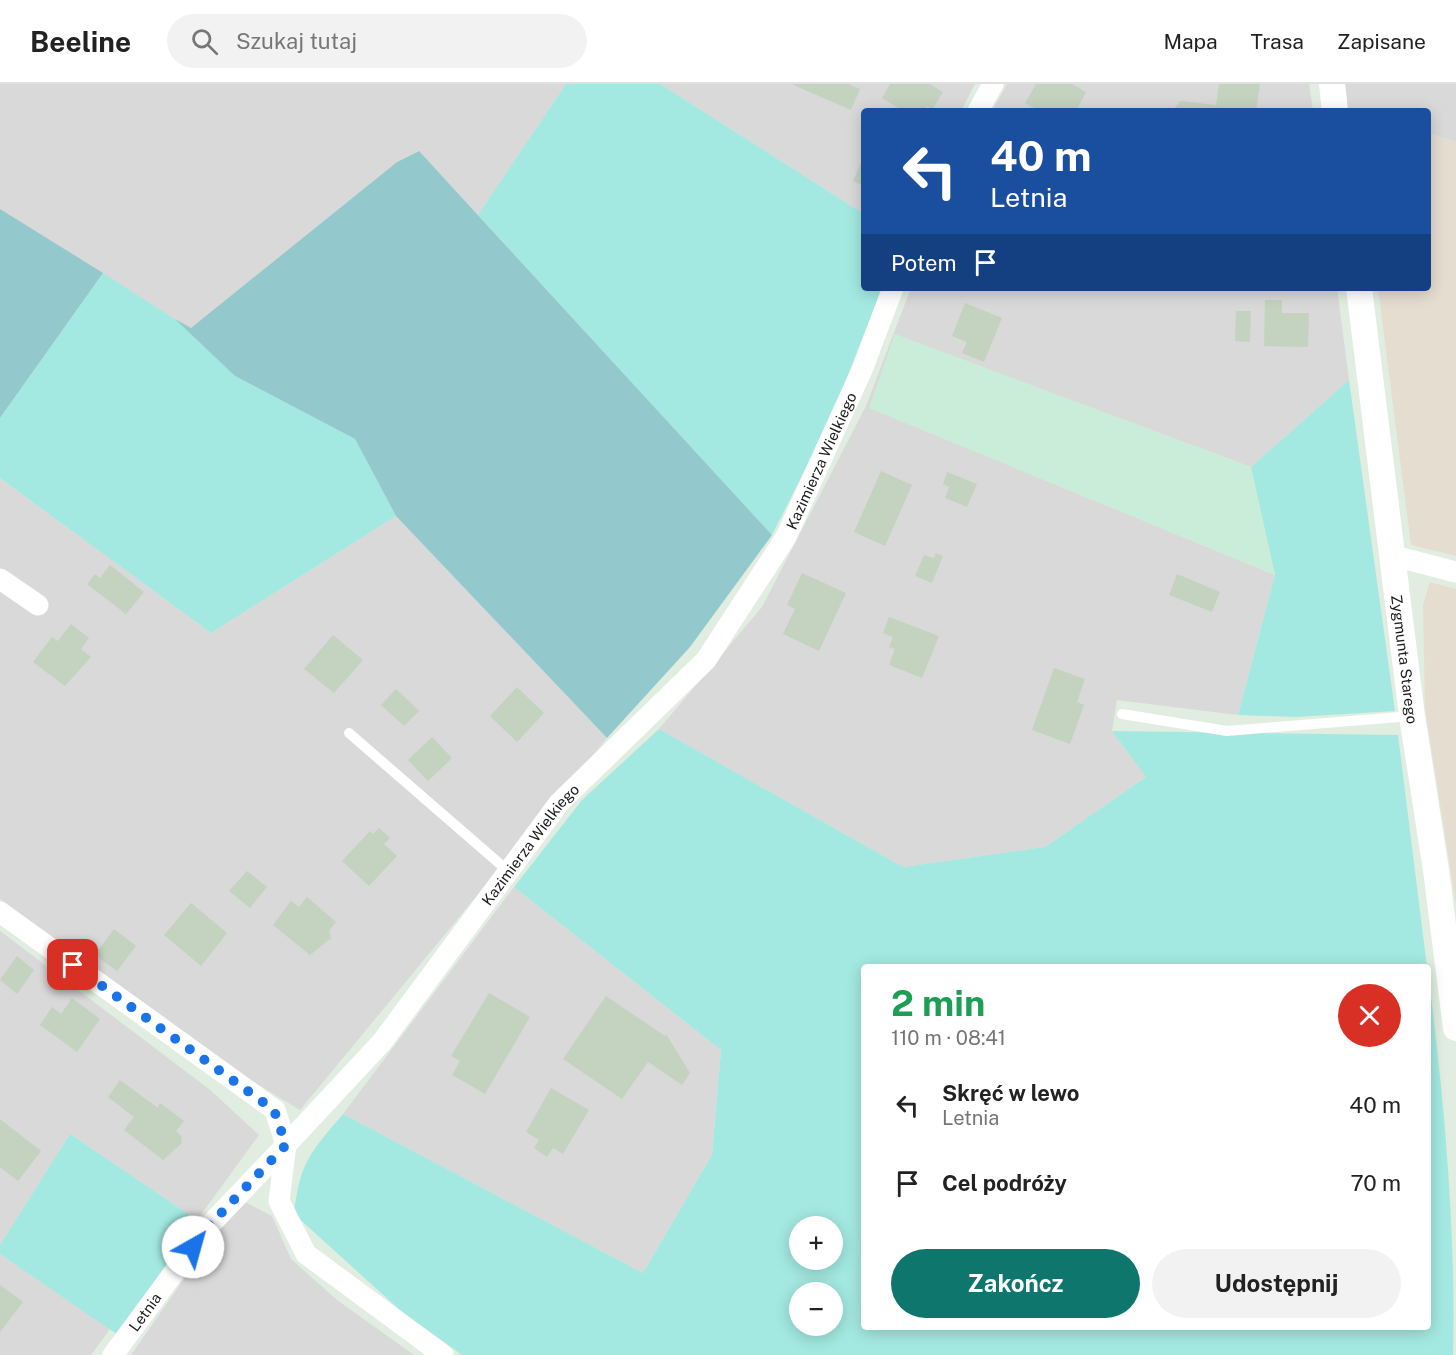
<!DOCTYPE html>
<html lang="pl">
<head>
<meta charset="utf-8">
<style>
  :root { --surface:#fff; --page:#f2f2f2; --text:#222; --muted:#767676; --line:#e0e0e0; --accent:#0f766e }
  body { margin:0; font-family:"Public Sans",sans-serif; background:var(--page); color:var(--text); height:100vh; display:flex; flex-direction:column; font-size:22px; white-space:nowrap }
  * { box-sizing:border-box; margin:0 }
  p { font-size:20px; color:var(--muted) }
  .icon { flex:none; width:33px; height:33px; fill:none; stroke:currentColor; stroke-width:2; stroke-linecap:round; stroke-linejoin:round }
  .map { position:relative; flex:1; overflow:hidden }
  .details { position:absolute; left:861px; top:880px; width:570px; height:366px; display:flex; flex-direction:column; background:var(--surface); border-radius:6px; box-shadow:0 3px 15px #0003 }
  .details>* { flex:none }
  .hud { position:absolute; left:861px; top:24px; width:570px; height:183px; border-radius:6px; box-shadow:0 3px 15px #0003; background:#1a4fa0; color:#fff; overflow:hidden }
  .tools { position:absolute; left:789px; top:1132px; display:grid; gap:12px }
  .tools a { display:grid; place-items:center; width:54px; height:54px; border-radius:50%; background:var(--surface); box-shadow:0 3px 15px #0003; font-size:30px }
  .pin { position:absolute; display:grid; place-items:center; width:51px; height:51px; color:#fff; margin:-26px; border-radius:12px; box-shadow:0 3px 9px #0006 }
  .me { position:absolute; width:66px; margin:-33px; rotate:38deg; stroke-linejoin:round; filter:drop-shadow(0 0 4px #0008) }
  .turn { display:flex; align-items:center; gap:21px; height:126px; padding:0 30px; font-size:27px }
  .turn .icon { width:78px; height:78px; stroke-width:2.5 }
  .turn b { display:block; font-size:42px; line-height:51px }
  .then { display:flex; align-items:center; height:57px; padding:0 30px; background:#0003; gap:12px; font-size:22px }
  .round { display:grid; place-items:center; flex:none; width:63px; height:63px; border-radius:32px; background:var(--page) }
  .summary { display:flex; align-items:center; justify-content:space-between; height:102px; padding:0 30px }
  h1 { font-size:36px; font-weight:700; line-height:45px; color:#1e9e55 }
  .primary-button { display:flex; gap:12px; margin-top:auto; padding:12px 30px }
  .primary-button a { flex:1; height:69px; border-radius:36px; background:var(--accent); color:#fff; font-size:24px; font-weight:700; line-height:69px; text-align:center }
  .primary-button a+a { background:var(--page); color:var(--text) }
  ul { padding:0; list-style:none }
  li { display:flex; align-items:center; gap:18px; height:78px; padding:0 30px }
  li div { flex:1 }
  li b { display:block; font-size:22px }
  li em { font-style:normal }
  header { display:flex; align-items:center; gap:36px; box-sizing:border-box; height:84px; padding:0 30px; background:var(--surface); border-bottom:2px solid var(--line) }
  header strong { font-size:28px }
  nav { display:flex; gap:33px; margin-inline-start:auto; font-size:21px }
  .search { width:420px; height:54px; background:var(--page); display:flex; align-items:center; gap:15px; box-sizing:border-box; padding:0 21px; border-radius:33px; color:var(--muted); font-size:22px }
  .map>svg:first-child { display:block }
  .residential { fill:#d8d9d8 }
  .industrial { fill:#e6ddd1 }
  .farmland { fill:#caedd9 }
  .grass { fill:#a3e9e1; fill-rule:evenodd }
  .forest { fill:#93c9cd }
  .building { fill:#c4d3c0 }
  .lines { fill:none; stroke-linecap:round; stroke-linejoin:round }
  .service { stroke:#fff; stroke-width:10 }
  .minor { stroke:#fff; stroke-width:21 }
  .tertiary { stroke:#fff; stroke-width:26 }
  .route { stroke:#1a73e8; stroke-width:10; stroke-dasharray:0 18 }
  .labels { text-anchor:middle; dominant-baseline:central; stroke-width:4.5; stroke-linejoin:round; paint-order:stroke }
  .street-label { font-size:15px; fill:#1b1b1b; stroke:#fff }
</style>
</head>
<body>
<header>
<strong>Beeline</strong>
<div class="search"><svg class="icon" aria-label="search" viewBox="0 0 24 24"><circle cx="10" cy="10" r="6"/><path d="M15 15l6 6"/></svg>Szukaj tutaj</div>
<nav><a>Mapa</a><a>Trasa</a><a>Zapisane</a></nav>
</header>
<div class="map">
<svg width="1456" height="1271" viewBox="0 0 1456 1271">
  <rect width="100%" height="100%" fill="#e0ede0"/>
  <g class="residential">
    <polygon points="0,0 566,0 478,131 418,67 397,78 190,245 0,125"/>
    <polygon points="660,0 975,0 961,27 864,27 864,130"/>
    <polygon points="1007,0 1309,0 1313,27 992,27"/>
    <polygon points="1345,0 1456,0 1456,58 1428,49 1428,27 1348,27"/>
    <polygon points="911,204 1337,204 1349,296 1251,383 895,251 870,324 1275,491 1238,631 1117,616 1112,647 1146,693 1045,763 903,783 659,645 762,523 866,322"/>
    <polygon points="0,394 211,549 396,432 607,654 300,1026 221,978 0,815"/>
    <polygon points="514,803 721,966 712,1071 643,1189 343,1030"/>
    <polygon points="0,847 209,1005 259,1051 197,1136 70,1050 0,1161"/>
    <polygon points="243,1117 272,1132 291,1175 337,1216 414,1271 131,1271 220,1143"/>
    <polygon points="0,1170 110,1245 91,1271 0,1271"/>
  </g>
  <g class="industrial">
    <polygon points="1428,49 1456,58 1456,472 1411,461 1378,204 1428,204"/>
    <polygon points="1430,498 1456,505 1456,821 1425,625 1423,521"/>
  </g>
  <polygon class="farmland" points="895,250 1251,383 1275,491 869,324"/>
  <g class="grass">
    <polygon points="566,0 660,0 864,130 864,204 882,204 831,334 772,451 478,131"/>
    <polygon points="103,189 190,245 235,292 355,355 396,432 211,549 0,394 0,334"/>
    <polygon points="1349,296 1395,627 1296,633 1238,631 1275,491 1251,383"/>
    <path d="M659,645L903,783L1045,763L1146,693L1112,647L1398,651L1427,883L864,884V1244H1428V888C1444,1015 1456,1143 1453,1271H462L401,1227L294,1130C300,1078 310,1069 343,1030L643,1189L712,1071L721,966L514,803L582,716ZM800,1143H832V1176H800ZM800,1209H832V1242H800Z"/>
    <polygon points="70,1050 197,1136 118,1251 0,1170 0,1161"/>
  </g>
  <g class="forest">
    <polygon points="419,67 772,451 690,563 607,654 396,432 355,355 235,292 175,235 191,244 397,78"/>
    <polygon points="0,125 103,189 0,334"/>
  </g>
  <g class="building">
    <polygon points="791,0 849,0 860,5 851,26"/>
    <polygon points="890,0 930,0 943,8 932,26 927,22 925,27 903,27 882,14"/>
    <polygon points="1036,0 1072,0 1086,8 1076,27 1040,27 1025,19"/>
    <polygon points="1219,0 1260,0 1256,27 1172,27 1181,17 1216,21"/>
    <polygon points="864,72 864,102 853,97"/>
    <polygon points="1265,216 1282,216 1282,229 1309,229 1308,263 1264,262"/>
    <polygon points="965,219 1002,234 984,278 962,269 967,258 952,252"/>
    <polygon points="1236,227 1251,227 1250,258 1235,257"/>
    <polygon points="881,387 912,401 885,462 854,448"/>
    <polygon points="947,388 977,400 967,423 945,414 949,403 943,400"/>
    <polygon points="936,469 943,472 932,499 915,492 924,471 934,474"/>
    <polygon points="110,481 144,508 126,530 87,500 95,490 100,494"/>
    <polygon points="802,489 846,509 819,567 783,550 795,525 787,521"/>
    <polygon points="1177,490 1220,508 1212,528 1169,511"/>
    <polygon points="889,533 939,552 922,594 889,581 895,565 889,563 893,553 883,549"/>
    <polygon points="71,540 89,554 81,565 91,573 65,602 33,578 52,553 58,557"/>
    <polygon points="333,551 363,576 334,609 304,585"/>
    <polygon points="1054,584 1085,595 1077,618 1084,621 1070,660 1032,646"/>
    <polygon points="517,603 544,629 517,658 490,632"/>
    <polygon points="396,605 419,627 404,642 381,621"/>
    <polygon points="432,653 452,674 428,697 408,676"/>
    <polygon points="379,744 390,754 384,760 397,772 369,802 342,777 370,747 373,750"/>
    <polygon points="247,787 267,803 250,824 229,807"/>
    <polygon points="307,813 336,838 329,847 331,854 310,871 273,841 291,817 299,823"/>
    <polygon points="191,819 227,849 201,882 164,851"/>
    <polygon points="114,845 136,862 117,887 95,871"/>
    <polygon points="17,872 34,886 17,910 0,896"/>
    <polygon points="489,909 530,933 485,1010 452,991 460,977 451,972"/>
    <polygon points="606,912 665,952 666,950 690,989 682,1001 648,978 622,1015 563,975"/>
    <polygon points="72,914 100,935 77,968 40,941 52,923 61,930"/>
    <polygon points="120,996 158,1024 160,1019 184,1037 176,1047 181,1052 182,1059 163,1076 124,1046 134,1033 108,1013"/>
    <polygon points="551,1004 589,1026 563,1070 553,1064 547,1073 534,1064 539,1056 526,1048"/>
    <polygon points="0,1035 41,1067 18,1097 0,1083"/>
    <polygon points="0,1201 23,1218 0,1248"/>
  </g>
  <g class="lines">
    <g class="service">
      <polyline points="1122,630 1227,647 1412,632"/>
      <polyline points="349,649 508,787"/>
    </g>
    <g class="minor">
      <polyline points="978,27 993,0"/>
      <polyline points="1394,472 1456,488"/>
      <polyline points="0,495 38,521"/>
      <polyline points="0,828 275,1026 286,1061 206,1145 113,1271"/>
      <path id="s1" d="M443,1271L306,1170L279,1117L286,1061L382,958L559,719L706,576L786,453L862,286L893,204"/>
    </g>
    <g class="tertiary">
      <polyline points="1332,0 1335,27"/>
      <path id="s2" d="M1359,204L1412,632L1436,786L1456,944"/>
    </g>
  </g>
  <g class="lines">
    <polyline class="route" points="73,881 274,1026 286,1061 206,1145 193,1163"/>
  </g>
  <g class="labels">
    <g class="street-label">
      <text stroke="none"><textPath href="#s1" startOffset="1160">Kazimierza Wielkiego</textPath></text>
      <text stroke="none"><textPath href="#s2" startOffset="374">Zygmunta Starego</textPath></text>
      <text stroke="none"><textPath href="#s1" startOffset="674">Kazimierza Wielkiego</textPath></text>
      <text transform="translate(145 1228) rotate(-54)">Letnia</text>
    </g>
  </g>
</svg>
<div class="tools">
<a>+</a>
<a>−</a>
</div>
<div class="pin" style="left:73px;top:881px;background:#d93025"><svg class="icon" aria-label="arrive" viewBox="0 0 24 24"><path d="M6 21V4h12l-3 4 3 4H6"/></svg></div>
<svg class="me" style="left:193px;top:1163px" viewBox="-20 -20 40 40"><circle r="19" fill="#fff"/><path d="M0-13L10 11 0 6-10 11z" fill="#1a73e8"/></svg>
<div class="hud">
<div class="turn"><svg class="icon" aria-label="left" viewBox="0 0 24 24"><path d="M17 20v-9H6M10 6l-5 5 5 5"/></svg><div><b>40 m</b>Letnia</div></div>
<div class="then">Potem<svg class="icon" aria-label="arrive" viewBox="0 0 24 24"><path d="M6 21V4h12l-3 4 3 4H6"/></svg></div>
</div>
<section class="details">
<div class="summary"><div><h1>2 min</h1><p>110 m · 08:41</p></div><a class="round" style="background:#d93025;color:#fff"><svg class="icon" aria-label="close" viewBox="0 0 24 24"><path d="M6 6l12 12M18 6L6 18"/></svg></a></div>
<ul>
<li><svg class="icon" aria-label="left" viewBox="0 0 24 24"><path d="M17 20v-9H6M10 6l-5 5 5 5"/></svg><div><b>Skręć w lewo</b><p>Letnia</p></div><em>40 m</em></li>
<li><svg class="icon" aria-label="arrive" viewBox="0 0 24 24"><path d="M6 21V4h12l-3 4 3 4H6"/></svg><div><b>Cel podróży</b></div><em>70 m</em></li>
</ul>
<div class="primary-button"><a>Zakończ</a><a>Udostępnij</a></div>
</section>
</div>
</body>
</html>
